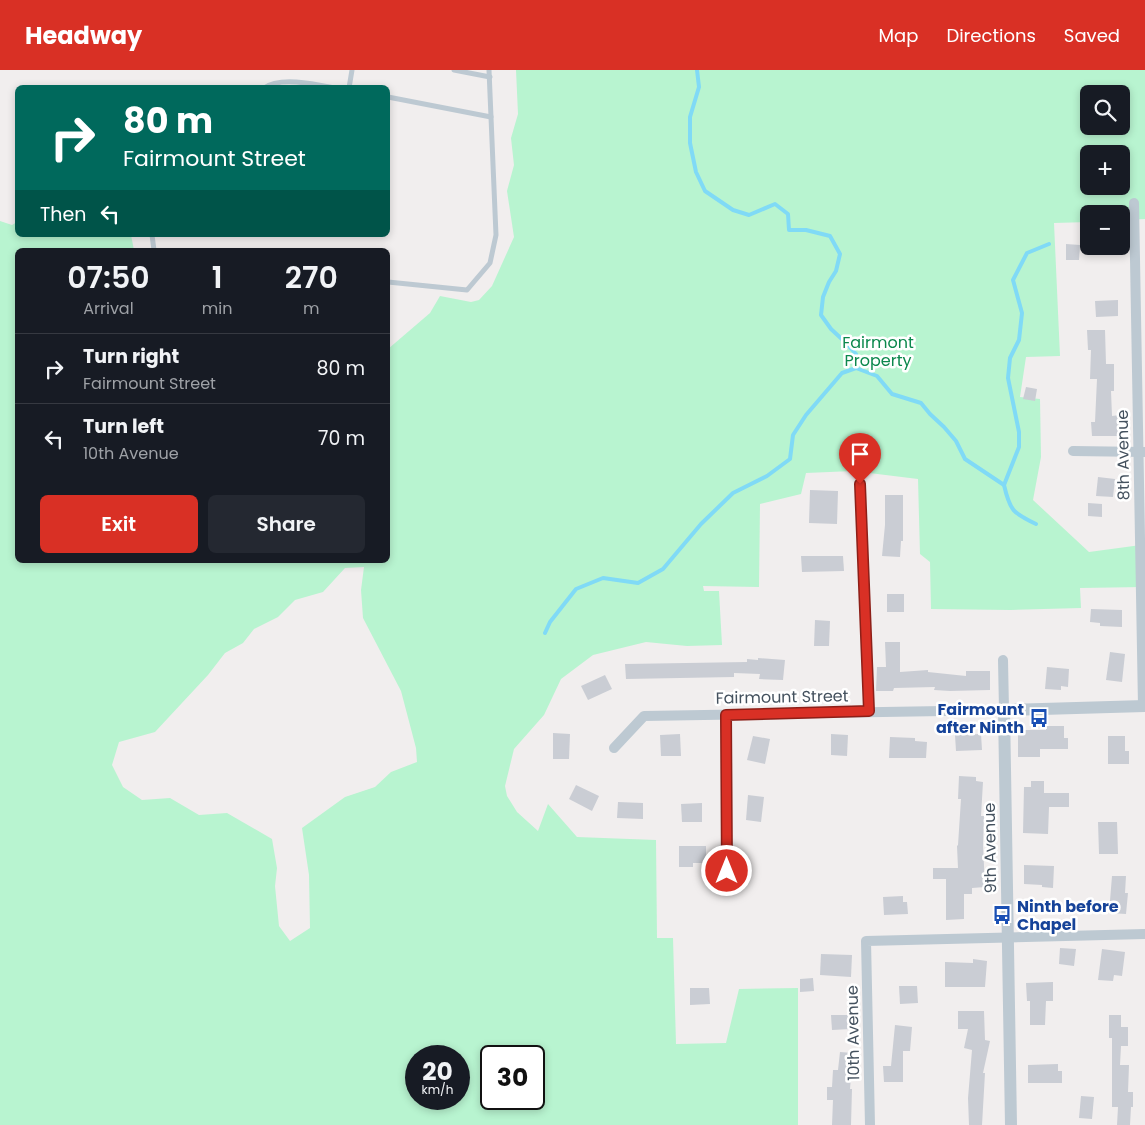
<!DOCTYPE html>
<html lang="en">
<head>
<meta charset="utf-8">
<style>
  :root { --surface:#171b24; --page:#242831; --text:#f1f3f6; --muted:#9ea1a6; --line:#363941; --accent:#d93025 }
  body { margin:0; font-family:Poppins,sans-serif; background:var(--page); color:var(--text); height:100vh; display:flex; flex-direction:column; font-size:19px; white-space:nowrap }
  * { box-sizing:border-box; margin:0 }
  p { font-size:16px; color:var(--muted) }
  .icon { flex:none; width:28px; height:28px; fill:none; stroke:currentColor; stroke-width:2; stroke-linecap:round; stroke-linejoin:round }
  .map { position:relative; flex:1; overflow:hidden }
  .details { position:absolute; left:15px; top:178px; width:375px; height:315px; display:flex; flex-direction:column; background:var(--surface); border-radius:8px; box-shadow:0 2px 8px #0003 }
  .details>* { flex:none }
  .top-card { position:absolute; left:15px; top:15px; width:375px; height:152px; border-radius:8px; box-shadow:0 2px 8px #0003; background:#00695c; color:#fff; overflow:hidden }
  .fabs { position:absolute; left:1080px; top:15px; display:grid; gap:10px }
  .fabs a { display:grid; place-items:center; width:50px; height:50px; border-radius:8px; background:var(--surface); box-shadow:0 2px 8px #0003; font-size:25px }
  .speed { position:absolute; left:405px; top:975px; display:flex; gap:10px; font-size:25px; font-weight:700; text-align:center }
  .speed>* { display:grid; place-content:center; width:65px; height:65px; border-radius:50%; background:var(--surface); box-shadow:0 2px 8px #0003; line-height:1 }
  .speed small { font-size:12px; font-weight:400 }
  .speed .limit { border:2px solid #111; border-radius:8px; background:#fff; color:#111 }
  .pin { position:absolute; display:grid; place-items:center; width:42px; height:42px; color:#fff; margin:-51px -21px; border-radius:50% 50% 50% 0; rotate:-45deg; box-shadow:0 0 5px #0007 }
  .pin .icon { rotate:45deg }
  .me { position:absolute; width:55px; margin:-28px; rotate:0deg; stroke-linejoin:round; filter:drop-shadow(0 0 4px #0008) }
  .turn { display:flex; align-items:center; gap:18px; height:105px; padding:0 25px; font-size:22px }
  .turn .icon { width:65px; height:65px; stroke-width:2.5 }
  .turn b { display:block; font-size:35px; line-height:42px }
  .then { display:flex; align-items:center; height:48px; padding:0 25px; background:#0003; gap:10px; font-size:19px }
  .eta { display:flex; justify-content:space-evenly; align-items:center; height:85px; text-align:center }
  .eta b { font-size:30px; font-weight:600; line-height:35px }
  .primary-button { display:flex; gap:10px; margin-top:auto; padding:10px 25px }
  .primary-button a { flex:1; height:58px; border-radius:8px; background:var(--accent); color:#fff; font-size:20px; font-weight:600; line-height:58px; text-align:center }
  .primary-button a+a { background:var(--page); color:var(--text) }
  ul { padding:0; list-style:none }
  li { display:flex; align-items:center; gap:15px; height:70px; padding:0 25px; border-top:1px solid var(--line) }
  li div { flex:1 }
  li b { display:block; font-size:19px }
  li em { font-style:normal }
  header { display:flex; align-items:center; gap:30px; box-sizing:border-box; height:70px; padding:0 25px; background:var(--accent); color:#fff }
  header strong { font-size:24px }
  nav { display:flex; gap:28px; margin-inline-start:auto; font-size:18px }
  .map>svg:first-child { display:block }
  .green { fill:#b8f4d0; fill-rule:evenodd }
  .lines { fill:none; stroke-linecap:round; stroke-linejoin:round }
  .stream { stroke:#80daf6; stroke-width:4 }
  .building { fill:#cacdd4 }
  .service { stroke:#bdc9d2; stroke-width:5 }
  .minor { stroke:#bdc9d2; stroke-width:10 }
  .tertiary { stroke:#bdc9d2; stroke-width:12 }
  .route-casing { stroke:#8d1f18; stroke-width:12 }
  .route { stroke:#d93025; stroke-width:9 }
  .labels { text-anchor:middle; dominant-baseline:central; stroke-width:5; stroke-linejoin:round; paint-order:stroke }
  .park-label { font-size:16px; fill:#0c884d; stroke:#fff }
  .street-label { font-size:16px; fill:#44515e; stroke:#fff }
  .transit-label { font-size:16px; font-weight:bold; fill:#164399; stroke:#fff; text-anchor:end }
</style>
</head>
<body>
<header>
<strong>Headway</strong>
<nav><a>Map</a><a>Directions</a><a>Saved</a></nav>
</header>
<div class="map">
<svg width="1145" height="1055" viewBox="0 0 1145 1055">
  <rect width="100%" height="100%" fill="#f1eeee"/>
  <path class="green" d="M516,0H1145V149L1121,150V144H1089V152L1054,153L1060,286L1026,287L1020,327L1040,329L1041,387L1033,430L1089,482L1141,475L1143,517L1080,518L1081,538L1011,540L931,539L930,492L920,484L918,409L853,401L806,403L801,424L760,434L759,517L703,516L704,521H719L722,575L687,576L646,572L593,585L561,609L544,645L514,679L505,716L507,726L517,742L538,761L548,734L577,767L656,770L657,868H673L676,974L726,973L739,919L798,918V1055H0V151L12,155L17,152L18,165H131L134,180H18V490H388V279L430,243L440,226L471,232L479,230L492,216L514,167L507,121L514,95L511,68L518,44ZM1089,24H1121V56H1089ZM1089,84H1121V116H1089ZM364,497L361,520L363,548L401,621L416,678L417,692L391,702L375,717L345,727L302,758L309,805L310,858L290,871L279,856L275,816L277,798L272,769L227,743L199,745L170,728L142,730L123,717L112,695L119,672L155,662L208,605L225,583L243,573L254,559L278,547L295,530L323,522L345,498ZM416,986H459V1029H416ZM491,986H534V1029H491Z"/>
  <g class="lines">
    <g class="stream">
      <polyline points="697,0 699,17 690,47 690,73 696,102 705,121 733,140 749,145 775,134 788,144 789,160 806,160 830,166 840,184 836,201 829,212 823,227 821,245 831,259 845,272 856,284 856,298"/>
      <polyline points="1004,415 1019,377 1019,362 1008,308 1010,288 1019,270 1022,243 1013,210 1027,183 1049,174"/>
      <path d="M545,563L550,552L576,519L603,508L638,513L663,499L701,454L733,423L767,406L790,389L793,365L806,345L842,303L856,298L877,306L892,324L921,333L930,344L944,357L956,371L965,389L1004,415C1010,441 1013,443 1036,454"/>
    </g>
  </g>
  <g class="building">
    <polygon points="1066,174 1080,175 1079,190 1066,190"/>
    <polygon points="1118,230 1118,246 1096,247 1095,231"/>
    <polygon points="1087,260 1105,260 1106,294 1114,294 1114,321 1111,321 1112,346 1120,345 1121,366 1092,366 1091,352 1095,352 1097,309 1090,309 1091,280 1088,280"/>
    <polygon points="1026,317 1037,319 1035,331 1023,329"/>
    <polygon points="1098,407 1115,409 1113,427 1096,426"/>
    <polygon points="810,420 838,421 837,454 809,453"/>
    <polygon points="885,425 903,425 903,471 901,471 900,487 882,486 885,455"/>
    <polygon points="1088,433 1102,434 1102,447 1088,446"/>
    <polygon points="801,486 843,486 844,501 802,502"/>
    <rect x="887" y="524" width="17" height="18"/>
    <polygon points="1091,539 1122,540 1122,557 1100,556 1100,553 1090,552"/>
    <polygon points="815,550 830,551 829,576 814,576"/>
    <polygon points="885,572 900,572 900,602 928,600 928,602 966,606 966,601 990,601 990,620 950,621 934,620 935,617 894,618 893,621 876,621 877,597 886,597"/>
    <polygon points="1110,582 1125,584 1122,612 1106,610"/>
    <polygon points="758,588 785,590 783,610 759,609 760,604 734,603 734,607 626,609 625,594 747,592 747,589 758,590"/>
    <polygon points="1047,597 1069,599 1068,617 1061,616 1061,620 1045,619"/>
    <polygon points="605,605 612,619 588,630 581,616"/>
    <polygon points="1046,656 1064,656 1064,668 1068,668 1068,679 1040,679 1040,687 1018,687 1018,660 1046,660"/>
    <polygon points="553,663 570,664 569,689 553,689"/>
    <polygon points="680,664 681,686 661,686 660,665"/>
    <polygon points="831,664 848,665 847,686 831,685"/>
    <polygon points="981,664 982,680 956,681 955,665"/>
    <polygon points="753,666 770,669 765,694 747,690"/>
    <polygon points="1108,666 1125,666 1125,681 1129,681 1129,694 1108,694"/>
    <polygon points="890,667 915,668 915,671 927,672 926,688 889,688"/>
    <polygon points="959,706 976,707 976,711 983,712 981,746 984,746 983,775 985,817 972,818 972,824 964,824 964,849 946,850 946,809 933,809 933,798 958,798 957,776 958,775 961,729 958,729"/>
    <polygon points="1031,711 1044,711 1044,723 1069,723 1069,737 1049,737 1048,764 1023,763 1024,717 1031,717"/>
    <polygon points="576,715 599,726 592,741 569,729"/>
    <polygon points="748,725 764,727 761,752 746,750"/>
    <polygon points="618,732 643,733 643,749 617,748"/>
    <polygon points="702,733 702,752 682,752 681,734"/>
    <polygon points="1098,752 1117,752 1118,784 1099,784"/>
    <polygon points="679,776 706,776 706,793 693,793 693,797 679,797"/>
    <polygon points="1024,795 1054,796 1053,818 1042,817 1042,815 1024,814"/>
    <polygon points="1112,806 1126,806 1125,823 1128,823 1126,844 1109,843"/>
    <polygon points="903,826 903,832 907,832 908,844 884,845 883,827"/>
    <polygon points="1060,878 1076,879 1074,896 1059,894"/>
    <polygon points="1102,879 1125,882 1122,906 1114,905 1113,911 1098,910"/>
    <polygon points="821,884 852,885 851,907 820,905"/>
    <polygon points="973,889 987,891 985,917 945,917 945,892 973,893"/>
    <polygon points="813,908 814,921 800,922 800,909"/>
    <polygon points="1053,912 1053,931 1046,931 1045,955 1030,955 1030,931 1027,931 1026,913"/>
    <polygon points="899,916 917,916 918,933 900,934"/>
    <polygon points="690,918 709,918 710,934 690,935"/>
    <polygon points="958,941 984,941 985,970 990,971 983,1003 985,1003 982,1055 969,1055 968,1028 972,980 964,978 968,959 958,959"/>
    <polygon points="831,945 850,945 851,959 832,960"/>
    <polygon points="1109,945 1121,945 1121,957 1128,957 1128,976 1121,976 1120,995 1129,995 1128,1022 1133,1022 1133,1037 1131,1037 1130,1055 1117,1055 1118,1037 1112,1037 1112,968 1109,968"/>
    <polygon points="895,955 912,957 910,981 903,981 903,1012 884,1012 883,996 891,996"/>
    <polygon points="840,982 853,983 850,1019 852,1019 851,1055 832,1055 833,1030 827,1030 827,1017 832,1017 833,1000 838,1000"/>
    <polygon points="1058,994 1058,1001 1062,1001 1062,1013 1028,1013 1028,995"/>
    <polygon points="1081,1026 1094,1027 1092,1049 1079,1048"/>
  </g>
  <g class="lines">
    <g class="service">
      <polyline points="454,0 490,7"/>
      <path d="M264,18C280,6 315,14 334,18"/>
      <polyline points="349,18 352,0"/>
      <polyline points="388,27 491,47"/>
      <polyline points="152,165 154,180"/>
      <polyline points="388,212 467,220 490,193 496,165 489,0"/>
    </g>
    <g class="minor">
      <polyline points="1134,133 1143,636"/>
      <polyline points="1073,381 1144,382"/>
      <polyline points="860,414 869,641"/>
      <polyline points="726,645 727,801"/>
      <polyline points="614,678 644,646 1004,640 1003,590"/>
      <polyline points="870,1055 866,871 1145,864"/>
    </g>
    <polyline class="tertiary" points="1011,1055 1004,640 1145,636"/>
  </g>
  <g class="lines">
    <g class="route-casing">
      <polyline id="route" points="727,801 726,645 869,641 860,414"/>
    </g>
    <use href="#route" class="route"/>
  </g>
  <defs>
    <g id="bus-bare" transform="scale(1.5)"><path d="M-5-6H5V4H4V6H2V4H-2V6H-4V4H-5ZM-3.5-4V0h7V-4ZM-3.5 1.2v1.5H-2V1.2ZM2 1.2v1.5H3.5V1.2Z" fill="#1a4fb4" stroke="#fff" stroke-width="2.5" paint-order="stroke"/></g>
  </defs>
  <g fill-rule="evenodd">
    <use href="#bus-bare" x="1039" y="648"/>
    <use href="#bus-bare" x="1002" y="845"/>
  </g>
  <g class="labels">
    <g class="park-label">
      <text x="878" y="272">Fairmont<tspan x="878" dy="18">Property</tspan></text>
    </g>
    <g class="street-label">
      <text transform="translate(1123 385) rotate(-91)">8th Avenue</text>
      <text transform="translate(782 627) rotate(-1)">Fairmount Street</text>
      <text transform="translate(990 778) rotate(-91)">9th Avenue</text>
      <text transform="translate(853 963) rotate(-91)">10th Avenue</text>
    </g>
    <g class="transit-label">
      <text x="1024" y="639">Fairmount<tspan x="1024" dy="18">after Ninth</tspan></text>
      <text x="1017" y="836" text-anchor="start">Ninth before<tspan x="1017" dy="18">Chapel</tspan></text>
    </g>
  </g>
</svg>
<div class="fabs">
<a><svg class="icon" aria-label="search" viewBox="0 0 24 24"><circle cx="10" cy="10" r="6"/><path d="M15 15l6 6"/></svg></a>
<a>+</a>
<a>−</a>
</div>
<div class="speed"><div>20<small>km/h</small></div><div class="limit">30</div></div>
<div class="pin" style="left:860px;top:414px;background:#d93025"><svg class="icon" aria-label="arrive" viewBox="0 0 24 24"><path d="M6 21V4h12l-3 4 3 4H6"/></svg></div>
<svg class="me" style="left:727px;top:801px" viewBox="-20 -20 40 40"><circle r="17" fill="#d93025" stroke="#fff" stroke-width="3"/><path d="M0-11L8 9 0 5-8 9z" fill="#fff"/></svg>
<div class="top-card">
<div class="turn"><svg class="icon" aria-label="right" viewBox="0 0 24 24"><path d="M7 20v-9h11M14 6l5 5-5 5"/></svg><div><b>80 m</b>Fairmount Street</div></div>
<div class="then">Then<svg class="icon" aria-label="left" viewBox="0 0 24 24"><path d="M17 20v-9H6M10 6l-5 5 5 5"/></svg></div>
</div>
<section class="details">
<div class="eta">
<div><b>07:50</b><p>Arrival</p></div>
<div><b>1</b><p>min</p></div>
<div><b>270</b><p>m</p></div>
</div>
<ul>
<li><svg class="icon" aria-label="right" viewBox="0 0 24 24"><path d="M7 20v-9h11M14 6l5 5-5 5"/></svg><div><b>Turn right</b><p>Fairmount Street</p></div><em>80 m</em></li>
<li><svg class="icon" aria-label="left" viewBox="0 0 24 24"><path d="M17 20v-9H6M10 6l-5 5 5 5"/></svg><div><b>Turn left</b><p>10th Avenue</p></div><em>70 m</em></li>
</ul>
<div class="primary-button"><a>Exit</a><a>Share</a></div>
</section>
</div>
</body>
</html>
